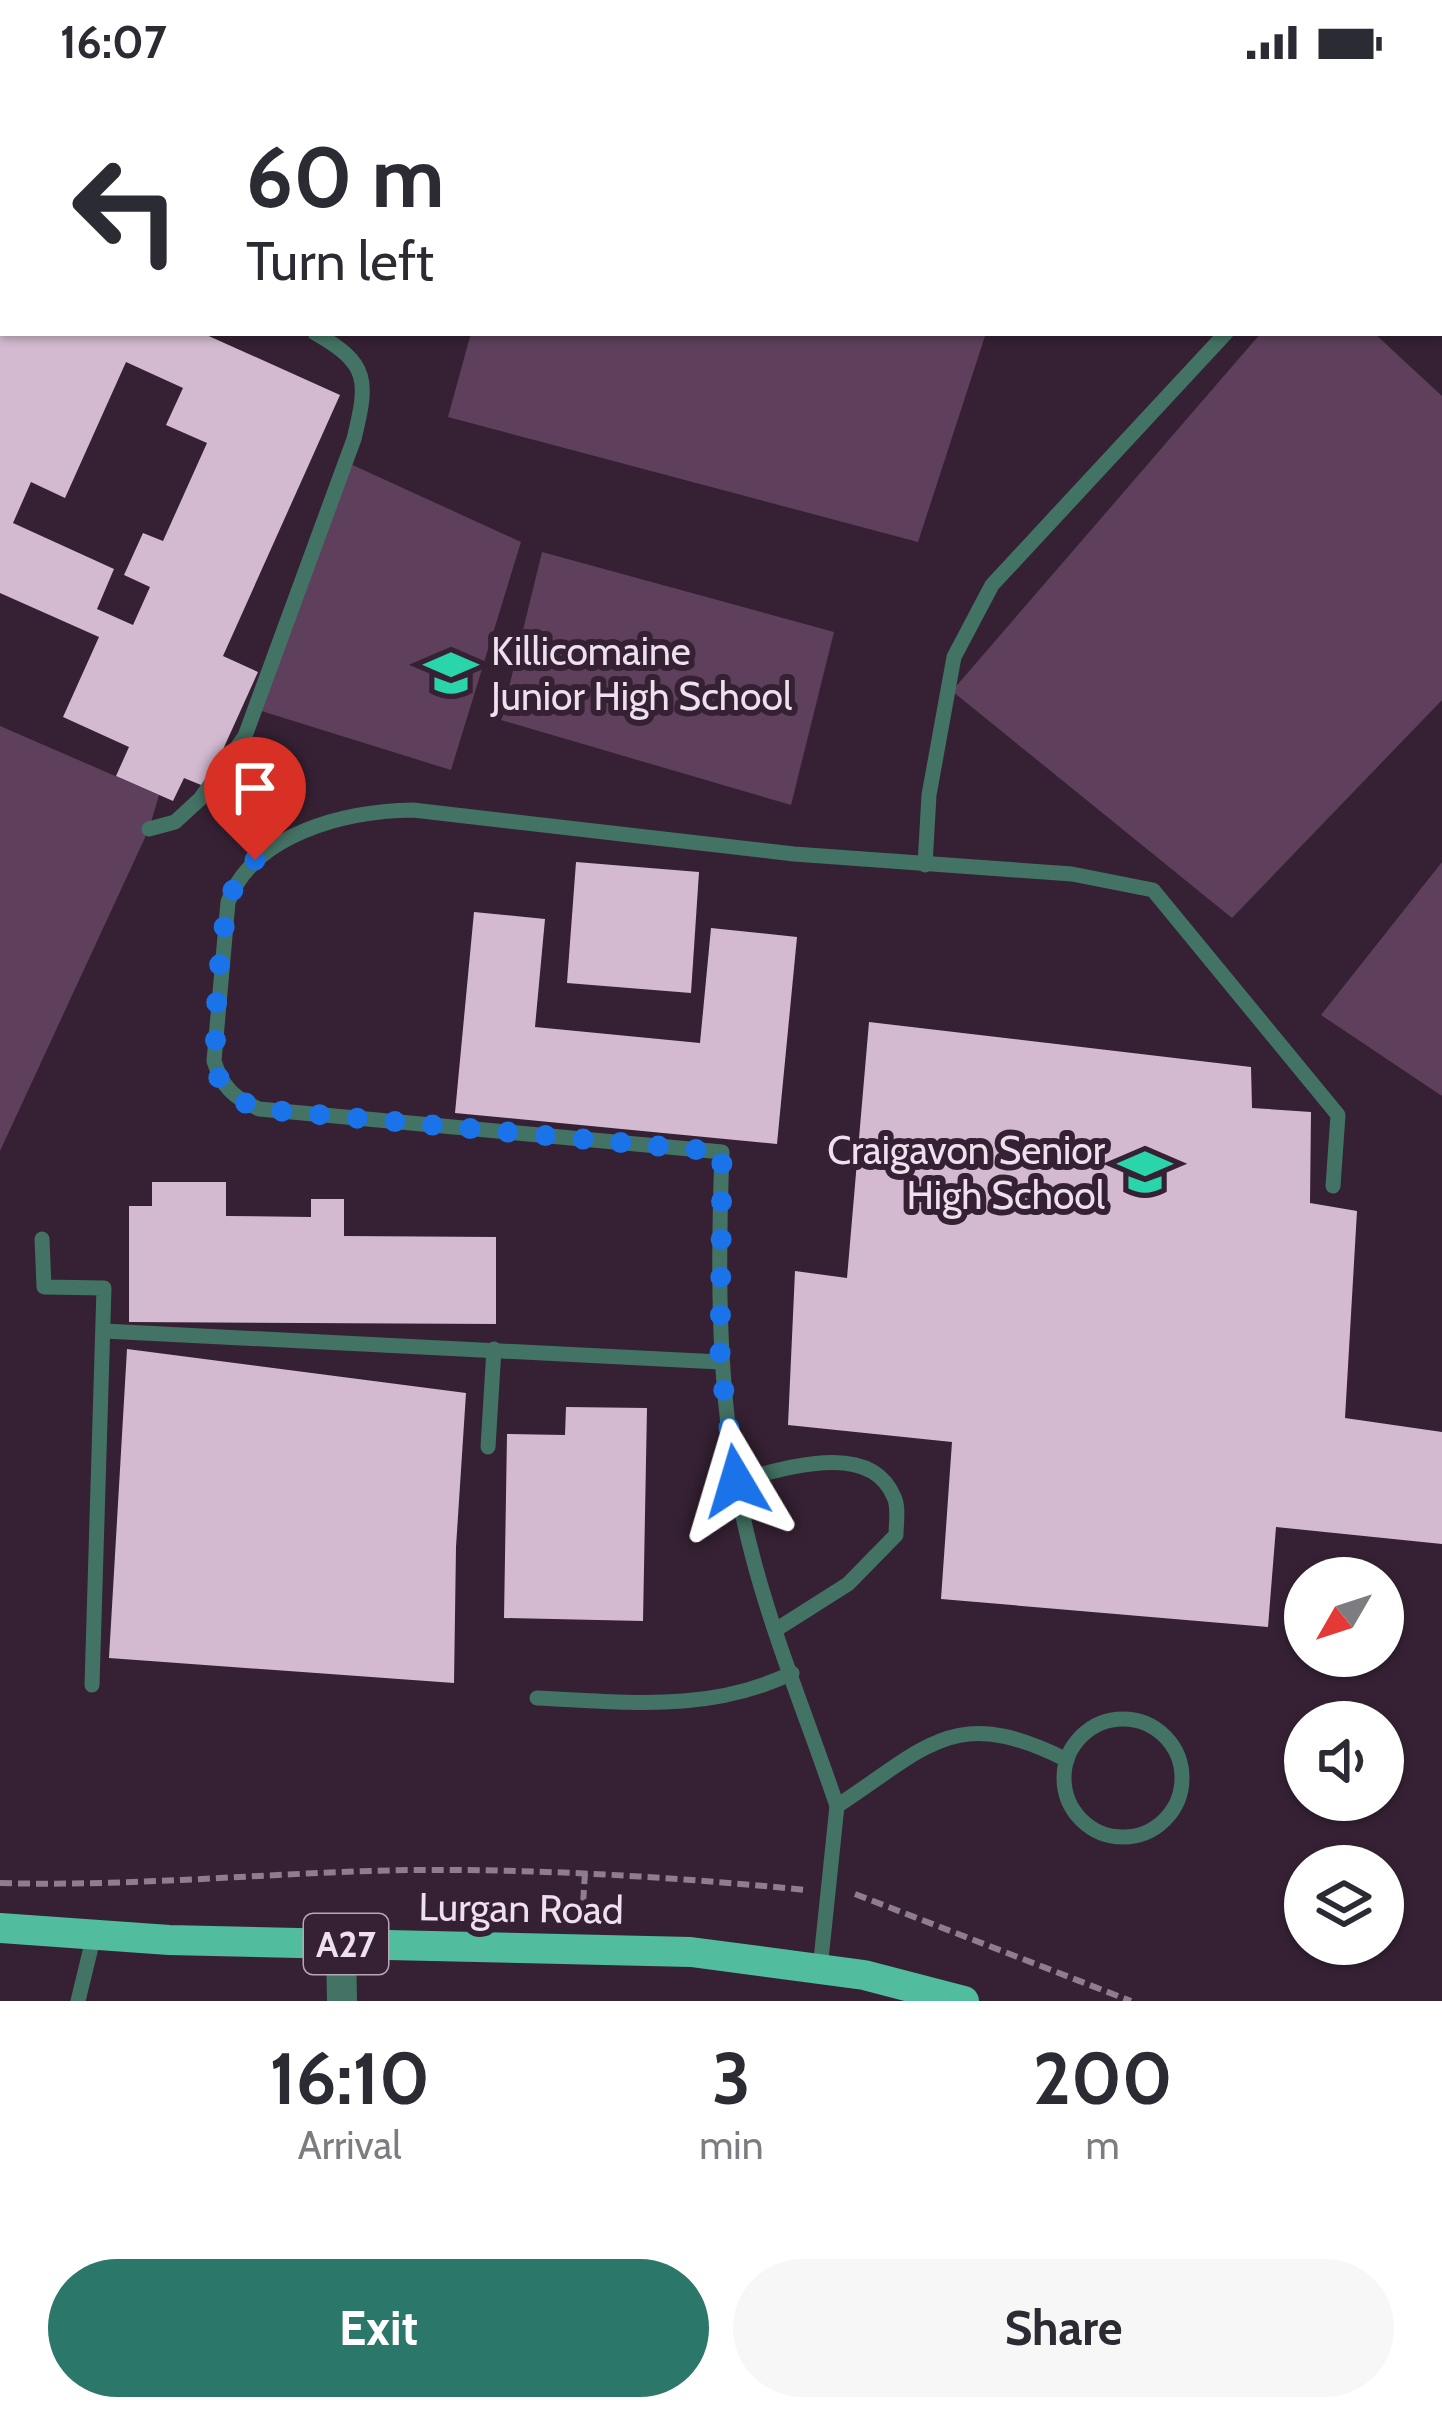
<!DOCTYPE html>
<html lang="en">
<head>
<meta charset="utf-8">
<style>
  :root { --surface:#fff; --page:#f7f7f7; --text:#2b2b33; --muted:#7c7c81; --accent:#2b7769 }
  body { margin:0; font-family:Cabin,sans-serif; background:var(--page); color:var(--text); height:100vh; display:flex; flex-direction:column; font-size:45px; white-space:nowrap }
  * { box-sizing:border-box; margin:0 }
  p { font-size:39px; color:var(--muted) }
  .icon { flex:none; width:66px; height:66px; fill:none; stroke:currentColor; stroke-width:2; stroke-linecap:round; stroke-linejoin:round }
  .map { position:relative; height:1917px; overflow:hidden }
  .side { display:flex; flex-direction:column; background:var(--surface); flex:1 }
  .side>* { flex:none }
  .guide { position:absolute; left:0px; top:0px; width:1443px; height:252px; box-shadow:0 3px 9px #0004; background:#fff; color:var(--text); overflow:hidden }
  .needle { width:78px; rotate:231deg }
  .controls { position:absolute; left:1284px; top:1473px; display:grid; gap:24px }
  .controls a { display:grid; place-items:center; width:120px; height:120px; border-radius:50%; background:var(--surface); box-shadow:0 3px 9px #0004; font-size:60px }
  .pin { position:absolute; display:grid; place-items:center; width:102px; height:102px; color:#fff; margin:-123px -51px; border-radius:50% 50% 50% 0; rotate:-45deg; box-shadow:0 0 12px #0007 }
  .pin .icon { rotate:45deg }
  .me { position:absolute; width:132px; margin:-66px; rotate:353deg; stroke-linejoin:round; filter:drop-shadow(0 0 9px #0008) }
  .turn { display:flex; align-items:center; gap:42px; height:252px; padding:0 48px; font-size:54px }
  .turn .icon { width:156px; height:156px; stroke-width:2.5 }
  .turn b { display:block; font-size:84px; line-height:102px }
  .eta { display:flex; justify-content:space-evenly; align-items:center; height:204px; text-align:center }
  .eta b { font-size:72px; font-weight:700; line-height:84px }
  .action { display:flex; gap:24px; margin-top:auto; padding:24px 48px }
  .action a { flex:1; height:138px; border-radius:72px; background:var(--accent); color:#fff; font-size:48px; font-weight:700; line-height:138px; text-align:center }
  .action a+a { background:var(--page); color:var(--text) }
  .status { display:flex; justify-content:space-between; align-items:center; height:84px; padding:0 60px; background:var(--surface); direction:ltr }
  .status svg { height:33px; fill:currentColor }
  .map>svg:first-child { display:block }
  .green { fill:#5e405c }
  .forest { fill:#6e4a6b }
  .building { fill:#d3bad0; fill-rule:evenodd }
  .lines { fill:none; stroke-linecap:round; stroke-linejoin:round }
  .path { stroke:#8e7d8c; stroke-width:6; stroke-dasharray:12 6; stroke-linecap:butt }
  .service { stroke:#437364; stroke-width:15 }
  .minor { stroke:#437364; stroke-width:30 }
  .primary { stroke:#51bd9e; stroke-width:30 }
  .route { stroke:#1a73e8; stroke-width:21; stroke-dasharray:0 37.8 }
  .labels { text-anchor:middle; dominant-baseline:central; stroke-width:12; stroke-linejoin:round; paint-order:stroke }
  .shield { fill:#352133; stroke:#b6a7b4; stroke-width:3 }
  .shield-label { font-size:36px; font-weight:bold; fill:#eee0ec }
  .poi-label { font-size:39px; fill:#eee0ec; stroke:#352133; text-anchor:start }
  .street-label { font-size:39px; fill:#eee0ec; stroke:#352133 }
</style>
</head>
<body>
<div class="status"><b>16:07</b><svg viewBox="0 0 49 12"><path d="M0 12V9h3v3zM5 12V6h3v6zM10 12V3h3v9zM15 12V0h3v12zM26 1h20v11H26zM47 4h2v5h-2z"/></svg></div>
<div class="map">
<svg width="1442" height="1917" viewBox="0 0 1442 1917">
  <rect width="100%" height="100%" fill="#352133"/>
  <g class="green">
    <polygon points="42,0 450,0 49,3"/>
    <polygon points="471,249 986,249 918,458 448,333"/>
    <polygon points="1261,249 1374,249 1442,312 1442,616 1232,834 952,607"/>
    <polygon points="346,378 521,458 451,686 255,625"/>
    <polygon points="542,468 834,548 791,721 501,636"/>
    <polygon points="0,642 159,711 149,745 0,1067"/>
    <polygon points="1442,778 1442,1012 1321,931"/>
  </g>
  <polygon class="forest" points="512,0 853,0 857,3 512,3"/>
  <g class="building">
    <path d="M0,249H202L340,311L223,572L258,588L206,703L184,694L173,717L116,692L129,663L63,633L99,553L0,509ZM126,278L183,304L166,341L207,359L163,457L143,449L124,491L150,503L133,541L97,525L114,485L13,439L31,398L65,414Z"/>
    <polygon points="576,778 699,788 691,909 567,899"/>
    <polygon points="474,828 545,835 535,943 700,959 711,844 797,853 777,1060 455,1029"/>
    <polygon points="869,938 1251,983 1252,1024 1311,1028 1310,1119 1357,1127 1345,1334 1442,1348 1442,1460 1276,1443 1268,1543 941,1515 952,1358 788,1341 795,1187 847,1194"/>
    <polygon points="152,1098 226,1098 226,1132 311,1133 311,1115 344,1115 344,1152 496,1153 496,1240 129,1238 129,1122 152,1122"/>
    <polygon points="127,1265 466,1309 456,1463 454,1599 109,1574"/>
    <polygon points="566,1323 647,1324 643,1537 504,1534 507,1350 565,1351"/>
  </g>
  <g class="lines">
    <g class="path">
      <polyline points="1316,3 1319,0"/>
      <path d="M0,1799C138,1803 274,1788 412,1786C544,1785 675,1793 806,1806"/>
      <polyline points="855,1810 1131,1917"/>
      <polyline points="582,1836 585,1789"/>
    </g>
    <g class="service">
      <polyline points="0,84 3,85"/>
      <path d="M149,745L175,738L200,715L245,652L354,355C368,297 370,280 315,249"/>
      <polyline points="925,781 929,711 954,573 992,501 1226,249"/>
      <polyline points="42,1155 44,1203 104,1204 92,1601"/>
      <polyline points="104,1247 720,1278"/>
      <polyline points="488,1363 494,1265"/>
      <path d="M736,1397C781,1386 870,1354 894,1413C899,1423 896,1440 896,1451L848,1500L777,1545"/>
      <path d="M537,1614C627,1618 709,1629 792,1589"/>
      <circle cx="1123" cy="1694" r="59"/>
      <path d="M837,1722C809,1639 774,1555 752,1470C717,1338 717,1203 722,1068L259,1025C234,1014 222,1003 214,977L228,818C254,749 346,727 413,726L794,770L1072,790L1153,806L1338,1031L1333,1102"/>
      <path d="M820,1885L837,1722C930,1661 955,1620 1067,1676"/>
      <polyline points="78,1917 94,1851"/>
    </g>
    <polyline class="minor" points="341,1860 342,1917"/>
    <polyline class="primary" points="0,1844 169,1856 691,1868 864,1891 964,1917"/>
  </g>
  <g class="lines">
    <path class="route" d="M255,776C244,788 235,798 230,814C221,841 208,978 221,999C230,1013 245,1019 259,1025L722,1068L720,1278L736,1397"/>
  </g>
  <defs>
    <g id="school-bare" transform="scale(4.14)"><path d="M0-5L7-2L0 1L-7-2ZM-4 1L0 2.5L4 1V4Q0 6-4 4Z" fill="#2bd5ac" stroke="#352133" stroke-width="2.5" paint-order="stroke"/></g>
  </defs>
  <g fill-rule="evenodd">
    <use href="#school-bare" x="451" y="589"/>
    <use href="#school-bare" x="1145" y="1088"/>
  </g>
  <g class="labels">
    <rect class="shield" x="304" y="1830" width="84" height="60" rx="9"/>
    <g class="shield-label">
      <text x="346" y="1860">A27</text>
    </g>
    <g class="poi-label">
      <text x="491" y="567">Killicomaine<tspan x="491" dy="45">Junior High School</tspan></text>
      <text x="1105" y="1066" text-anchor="end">Craigavon Senior<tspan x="1105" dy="45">High School</tspan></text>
    </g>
    <g class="street-label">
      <text transform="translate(521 1824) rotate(1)">Lurgan Road</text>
    </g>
  </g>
</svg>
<div class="controls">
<a><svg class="needle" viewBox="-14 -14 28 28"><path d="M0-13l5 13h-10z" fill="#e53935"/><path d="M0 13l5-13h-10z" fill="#7c7c81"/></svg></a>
<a><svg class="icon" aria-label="sound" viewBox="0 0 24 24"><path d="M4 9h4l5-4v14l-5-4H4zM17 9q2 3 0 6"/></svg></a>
<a><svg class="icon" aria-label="layers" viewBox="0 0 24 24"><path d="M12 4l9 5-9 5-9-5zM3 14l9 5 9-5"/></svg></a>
</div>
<div class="pin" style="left:255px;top:776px;background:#d93025"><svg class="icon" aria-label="arrive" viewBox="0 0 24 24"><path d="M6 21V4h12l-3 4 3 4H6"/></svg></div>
<svg class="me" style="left:736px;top:1397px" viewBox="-20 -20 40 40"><path d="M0-17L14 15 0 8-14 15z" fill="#1a73e8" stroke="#fff" stroke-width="4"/></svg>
<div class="guide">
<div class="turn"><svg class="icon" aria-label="left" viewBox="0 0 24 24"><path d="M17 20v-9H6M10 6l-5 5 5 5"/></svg><div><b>60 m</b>Turn left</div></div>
</div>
</div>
<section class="side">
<div class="eta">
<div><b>16:10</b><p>Arrival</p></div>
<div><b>3</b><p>min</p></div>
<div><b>200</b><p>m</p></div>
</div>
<div class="action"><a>Exit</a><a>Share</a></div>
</section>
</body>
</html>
